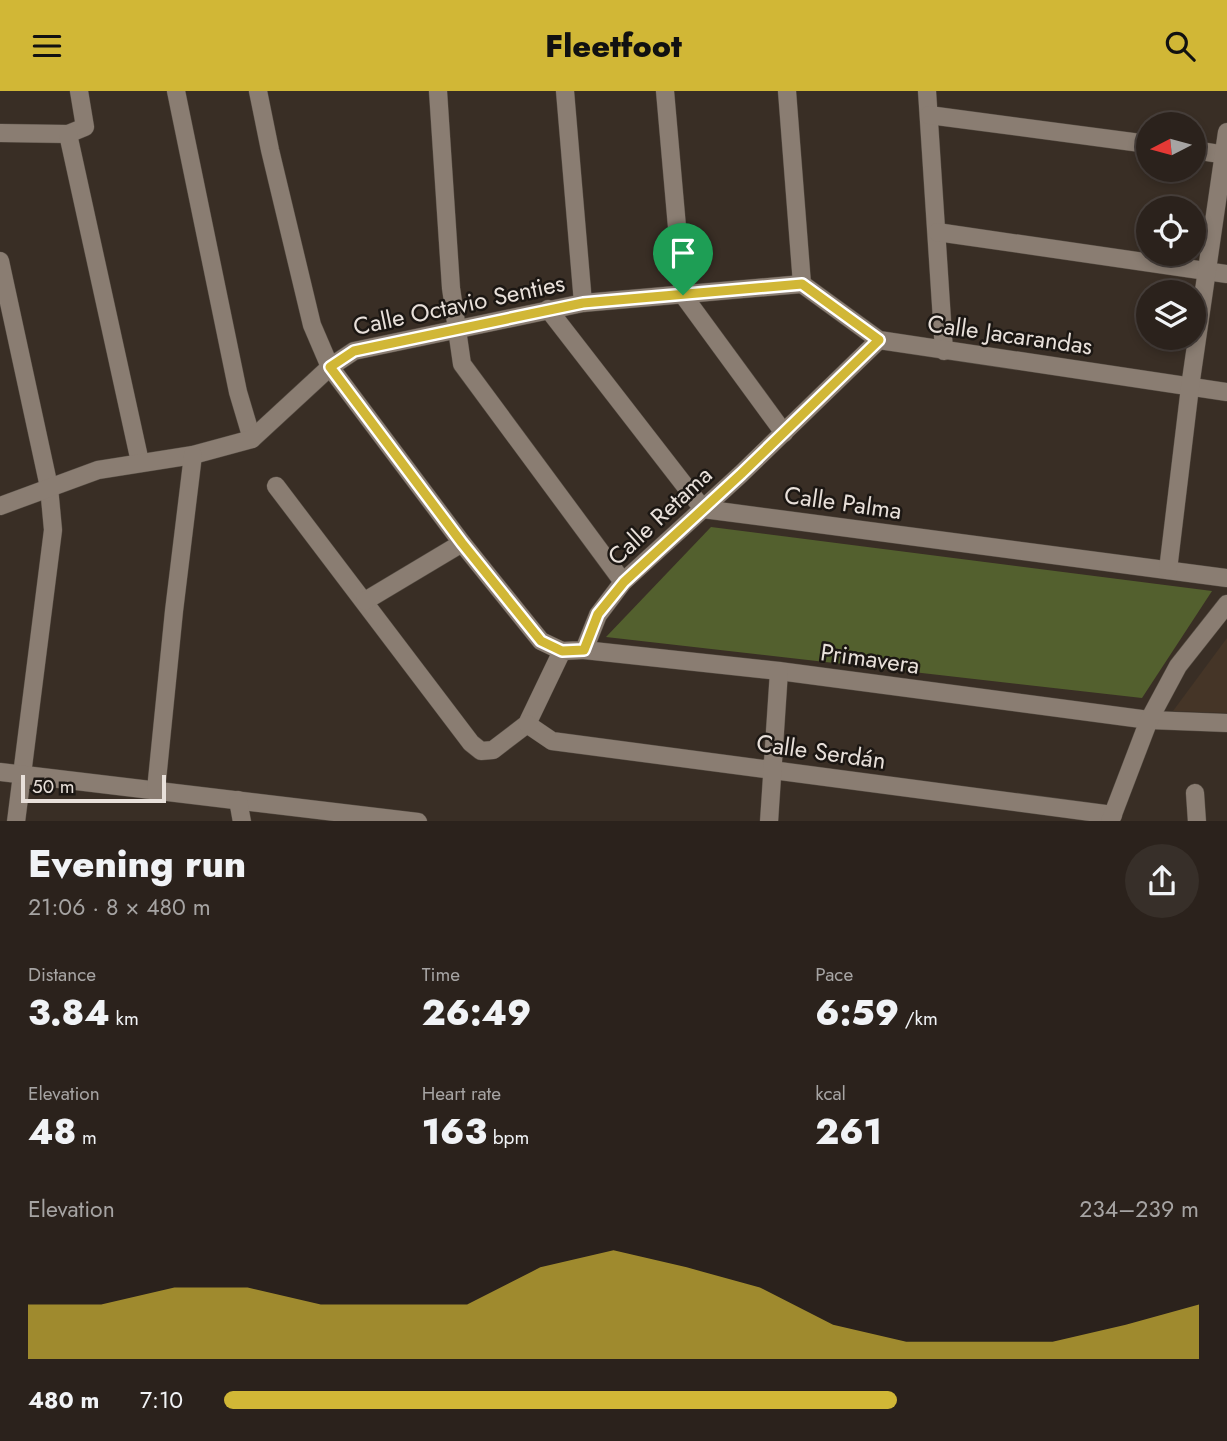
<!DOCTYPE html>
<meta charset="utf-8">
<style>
:root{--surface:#2b221c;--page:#372f29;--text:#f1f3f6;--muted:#a6a4a3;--line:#473f3b;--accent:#d1b736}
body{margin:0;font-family:Jost,sans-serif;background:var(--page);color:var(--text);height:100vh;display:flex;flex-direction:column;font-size:26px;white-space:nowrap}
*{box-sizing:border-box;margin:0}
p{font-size:23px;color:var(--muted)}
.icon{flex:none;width:38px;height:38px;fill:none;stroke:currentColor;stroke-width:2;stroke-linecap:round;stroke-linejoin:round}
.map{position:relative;height:730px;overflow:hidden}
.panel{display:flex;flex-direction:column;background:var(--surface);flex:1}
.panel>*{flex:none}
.needle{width:46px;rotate:264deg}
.fabs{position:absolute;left:1136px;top:21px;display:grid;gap:14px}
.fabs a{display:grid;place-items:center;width:70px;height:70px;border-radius:50%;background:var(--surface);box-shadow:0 4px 10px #0003,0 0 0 2px var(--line);font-size:35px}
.scale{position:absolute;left:21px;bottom:18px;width:145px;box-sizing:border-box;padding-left:7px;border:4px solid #e8e0da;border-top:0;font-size:19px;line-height:24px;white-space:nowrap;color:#e8e0da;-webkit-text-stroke:5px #1c1713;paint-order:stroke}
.pin{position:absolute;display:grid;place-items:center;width:60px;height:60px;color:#fff;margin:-72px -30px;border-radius:50% 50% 50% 0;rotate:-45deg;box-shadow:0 0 7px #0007}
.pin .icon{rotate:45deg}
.round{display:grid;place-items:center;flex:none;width:74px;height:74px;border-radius:37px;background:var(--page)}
.head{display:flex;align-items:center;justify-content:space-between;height:119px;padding:0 28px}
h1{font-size:38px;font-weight:800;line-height:52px}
.figures{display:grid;grid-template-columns:repeat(3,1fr);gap:10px;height:119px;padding:7px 28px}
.figures div{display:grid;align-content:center}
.figures b{font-size:35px;font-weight:800}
.figures small{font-size:19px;font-weight:400}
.figures p{font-size:19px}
.chart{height:196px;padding:14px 28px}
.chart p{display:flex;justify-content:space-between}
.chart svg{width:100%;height:126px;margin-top:7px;fill:var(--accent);opacity:.7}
ul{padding:0 28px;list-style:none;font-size:23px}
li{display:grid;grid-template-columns:112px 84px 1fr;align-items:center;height:52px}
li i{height:18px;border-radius:9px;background:var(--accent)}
header{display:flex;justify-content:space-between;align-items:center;height:91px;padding:0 28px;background:var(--accent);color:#111;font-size:32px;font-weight:800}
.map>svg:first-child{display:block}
.built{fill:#453527}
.green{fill:#53602e}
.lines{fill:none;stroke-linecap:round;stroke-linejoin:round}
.minor-casing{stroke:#544b42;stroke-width:19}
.minor{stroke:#8a7d72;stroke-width:18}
.route-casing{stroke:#fff;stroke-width:14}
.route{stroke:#d1b736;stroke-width:9}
.labels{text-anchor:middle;stroke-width:5;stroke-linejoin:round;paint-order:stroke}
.street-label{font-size:24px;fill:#e8e0da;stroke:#1c1713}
</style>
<header><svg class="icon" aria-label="menu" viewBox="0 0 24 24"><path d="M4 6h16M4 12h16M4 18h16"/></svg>Fleetfoot<svg class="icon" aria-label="search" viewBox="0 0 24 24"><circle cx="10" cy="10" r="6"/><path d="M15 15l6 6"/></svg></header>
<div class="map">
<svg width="1227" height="731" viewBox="0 0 1227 731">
<rect width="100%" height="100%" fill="#392e25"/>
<path class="built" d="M1227,547v75l-54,-2z"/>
<path class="green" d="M711,436l501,64 -70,107 -536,-61z"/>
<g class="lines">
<g class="minor-casing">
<g id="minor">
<path d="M176,0l62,301 14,47"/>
<path d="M258,0l12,59 42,175 18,42 132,176 79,98 21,10"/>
<path d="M438,0l13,197 11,76 161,218"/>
<path d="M565,0l18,212"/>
<path d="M665,0l18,204 101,138"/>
<path d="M787,0l15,193"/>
<path d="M927,0l17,260"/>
<path d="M929,24l219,29"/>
<path d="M0,42l68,1 17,-7 -6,-36"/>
<path d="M68,43l72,328"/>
<path d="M1194,59l33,5"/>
<path d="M937,141l290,42"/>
<path d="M0,170l49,226 4,43 -37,292"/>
<path d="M802,193l77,56 348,52"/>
<path d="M548,218l155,200 524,69"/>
<path d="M276,395l195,257 10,8 12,-1 34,-26 35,-73 22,-1 14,-35 25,-33 118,-108 138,-134"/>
<path d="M0,415l98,-36 95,-15 59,-16 78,-72 24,-16 229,-48 219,-19"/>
<path d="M1168,479l22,-183 37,-255"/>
<path d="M365,510l97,-58"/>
<path d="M584,559l195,21 370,49 78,3"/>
<path d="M527,633l25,17 561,74"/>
<path d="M0,681l418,50"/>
<path d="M156,699l18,-179 19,-156"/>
<path d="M1195,702l2,29"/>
<path d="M238,709l4,22"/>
<path d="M769,731l10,-151"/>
<path d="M1110,731l39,-102 29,-54 49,-62"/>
</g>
</g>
<use href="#minor" class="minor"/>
</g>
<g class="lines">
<g class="route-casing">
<path id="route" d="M802,193l77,56 -138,134 -117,108 -26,32 -14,36 -22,1 -21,-10 -79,-98 -132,-176 24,-16 229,-48z"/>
</g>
<use href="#route" class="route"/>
</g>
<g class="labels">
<g class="street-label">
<text transform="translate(459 214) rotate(-12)" y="8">Calle Octavio Senties</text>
<text transform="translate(1010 244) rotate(8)" y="8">Calle Jacarandas</text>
<text transform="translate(843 412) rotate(8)" y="8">Calle Palma</text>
<text transform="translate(660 425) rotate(-43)" y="8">Calle Retama</text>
<text transform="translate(870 568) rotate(8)" y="8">Primavera</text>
<text transform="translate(821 661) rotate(8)" y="8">Calle Serdán</text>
</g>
</g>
</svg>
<div class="fabs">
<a><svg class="needle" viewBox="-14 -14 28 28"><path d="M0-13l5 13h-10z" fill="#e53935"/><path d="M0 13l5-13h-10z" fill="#a6a4a3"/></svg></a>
<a><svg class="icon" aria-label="locate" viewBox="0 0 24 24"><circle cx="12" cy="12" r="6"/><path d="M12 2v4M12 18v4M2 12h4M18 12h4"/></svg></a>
<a><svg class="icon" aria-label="layers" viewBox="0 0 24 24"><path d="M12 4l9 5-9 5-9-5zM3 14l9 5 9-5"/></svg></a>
</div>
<div class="scale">50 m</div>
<div class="pin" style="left:683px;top:204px;background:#1e9e55"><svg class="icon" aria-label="arrive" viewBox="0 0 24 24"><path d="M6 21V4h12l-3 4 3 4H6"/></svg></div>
</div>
<section class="panel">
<div class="head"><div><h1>Evening run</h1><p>21:06 · 8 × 480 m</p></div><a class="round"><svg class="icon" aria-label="share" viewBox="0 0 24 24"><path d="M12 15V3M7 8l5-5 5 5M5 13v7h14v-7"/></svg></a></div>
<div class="figures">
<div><p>Distance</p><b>3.84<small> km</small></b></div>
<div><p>Time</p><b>26:49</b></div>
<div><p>Pace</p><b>6:59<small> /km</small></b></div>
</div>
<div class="figures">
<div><p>Elevation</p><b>48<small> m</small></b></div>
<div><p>Heart rate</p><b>163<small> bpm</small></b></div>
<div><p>kcal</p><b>261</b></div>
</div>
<div class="chart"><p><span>Elevation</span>234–239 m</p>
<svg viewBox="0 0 160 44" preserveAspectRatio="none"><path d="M0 44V25L10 25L20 19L30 19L40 25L50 25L60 25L70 12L80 6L90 12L100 19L110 32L120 38L130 38L140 38L150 32L160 25V44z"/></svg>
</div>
<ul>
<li><b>480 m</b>7:10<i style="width:69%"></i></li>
</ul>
</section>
